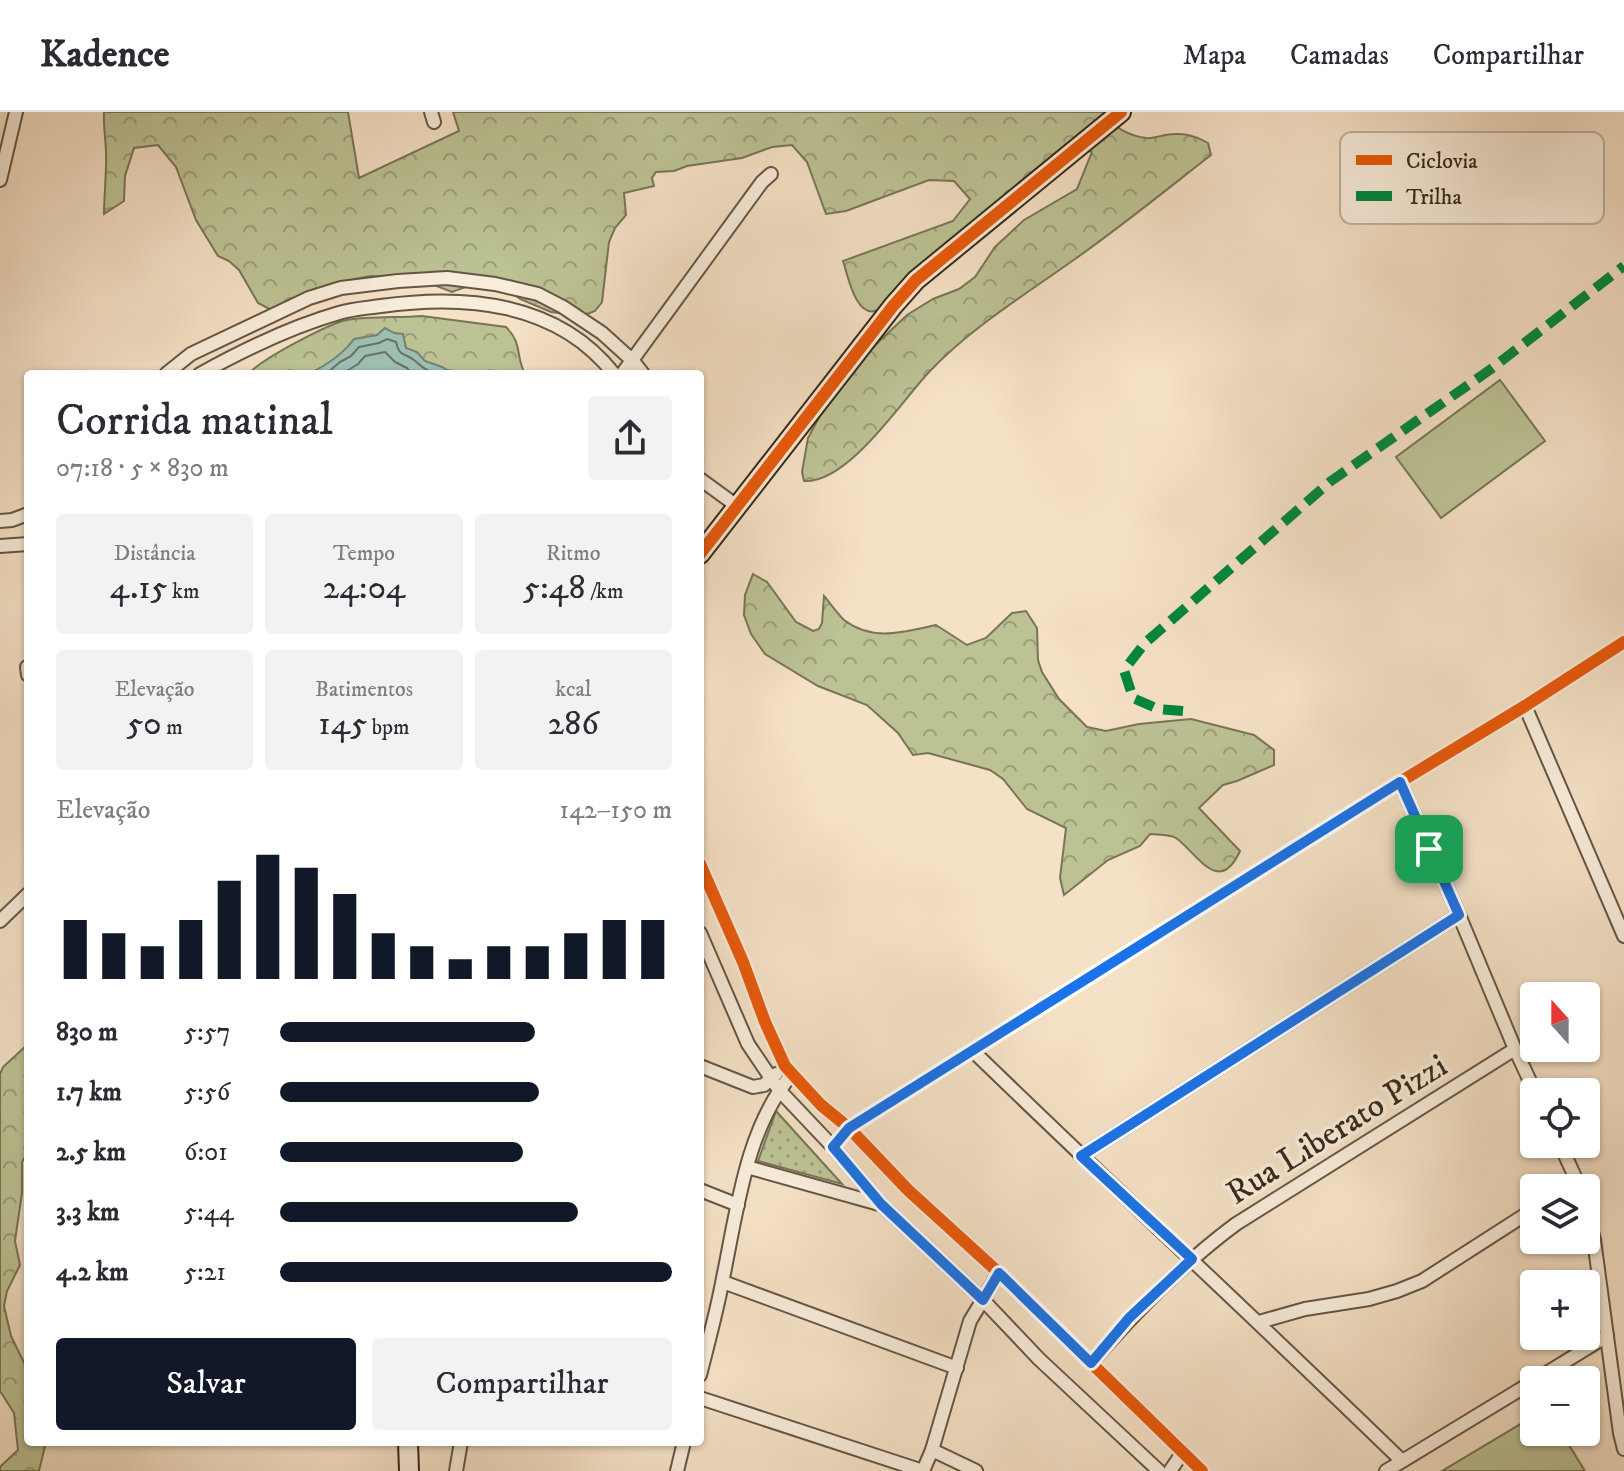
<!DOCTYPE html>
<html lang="pt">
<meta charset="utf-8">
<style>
:root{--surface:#fff;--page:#f2f2f3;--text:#2b2b33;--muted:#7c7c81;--line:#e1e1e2;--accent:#111827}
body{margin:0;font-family:"IM FELL DW Pica",serif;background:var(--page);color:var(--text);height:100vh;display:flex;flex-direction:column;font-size:30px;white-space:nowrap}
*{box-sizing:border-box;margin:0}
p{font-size:26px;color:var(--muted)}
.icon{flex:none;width:44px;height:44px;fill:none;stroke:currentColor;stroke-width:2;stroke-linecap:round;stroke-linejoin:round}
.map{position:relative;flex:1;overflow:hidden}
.drawer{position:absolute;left:24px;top:258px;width:680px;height:1076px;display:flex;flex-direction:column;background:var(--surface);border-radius:8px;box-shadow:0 2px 6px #0004}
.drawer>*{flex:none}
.needle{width:52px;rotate:339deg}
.controls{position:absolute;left:1520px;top:870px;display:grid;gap:16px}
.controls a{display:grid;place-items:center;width:80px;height:80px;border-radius:8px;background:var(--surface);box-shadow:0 2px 6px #0004;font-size:40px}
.pin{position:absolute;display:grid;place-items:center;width:68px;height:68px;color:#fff;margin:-34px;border-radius:16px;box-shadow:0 4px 12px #0006}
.round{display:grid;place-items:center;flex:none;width:84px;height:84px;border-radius:8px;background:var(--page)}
.headline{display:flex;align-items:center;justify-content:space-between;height:136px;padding:0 32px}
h1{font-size:44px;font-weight:600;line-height:60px}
.figures{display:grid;grid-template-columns:repeat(3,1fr);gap:12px;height:136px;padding:8px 32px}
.figures div{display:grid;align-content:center;border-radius:8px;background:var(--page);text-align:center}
.figures b{font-size:34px;font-weight:600}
.figures small{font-size:22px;font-weight:400}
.figures p{font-size:22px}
.chart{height:224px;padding:16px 32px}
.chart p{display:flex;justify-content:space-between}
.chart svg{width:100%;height:144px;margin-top:8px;stroke:var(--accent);stroke-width:6}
.cta{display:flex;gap:16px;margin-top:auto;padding:16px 32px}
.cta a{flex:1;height:92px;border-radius:8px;background:var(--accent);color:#fff;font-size:32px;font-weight:600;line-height:92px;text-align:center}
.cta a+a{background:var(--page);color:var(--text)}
ul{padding:0 32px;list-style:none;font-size:26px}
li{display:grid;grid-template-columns:128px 96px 1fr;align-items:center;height:60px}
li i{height:20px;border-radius:10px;background:var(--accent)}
header{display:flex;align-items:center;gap:48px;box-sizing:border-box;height:112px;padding:0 40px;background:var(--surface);border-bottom:2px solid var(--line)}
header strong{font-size:38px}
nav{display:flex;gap:44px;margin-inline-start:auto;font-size:28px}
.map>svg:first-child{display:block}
.green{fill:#bcc294;stroke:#787557;stroke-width:2}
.forest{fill:url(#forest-crowns);stroke:#787557;stroke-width:2}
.park{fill:url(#park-dots);stroke:#787557;stroke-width:2}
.water{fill:#9dbeb0;stroke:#738274;stroke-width:2}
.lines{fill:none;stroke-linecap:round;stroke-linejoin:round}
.shore{stroke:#697365;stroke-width:2}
.street-casing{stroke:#655645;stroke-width:16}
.secondary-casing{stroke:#35281a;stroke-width:22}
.street{stroke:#f8ecda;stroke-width:12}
.secondary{stroke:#f8ecda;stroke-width:18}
.quiet{stroke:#00873e;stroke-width:10;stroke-dasharray:20 10;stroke-linecap:butt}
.cycleway-casing{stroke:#f8ecda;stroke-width:17}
.cycleway{stroke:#e8590c;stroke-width:12}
.route-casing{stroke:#fff;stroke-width:16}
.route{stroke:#1a73e8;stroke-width:10}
.labels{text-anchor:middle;stroke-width:7;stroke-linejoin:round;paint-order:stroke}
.street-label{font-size:34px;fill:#35281a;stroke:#f8ecda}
.key{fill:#f8ecda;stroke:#beb1a0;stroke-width:2}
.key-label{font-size:22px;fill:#35281a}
</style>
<header>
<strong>Kadence</strong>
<nav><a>Mapa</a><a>Camadas</a><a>Compartilhar</a></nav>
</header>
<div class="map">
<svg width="1624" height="1359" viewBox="0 0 1624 1359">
<defs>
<pattern id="forest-crowns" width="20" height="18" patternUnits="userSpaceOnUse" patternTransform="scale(2)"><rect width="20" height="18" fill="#bcc294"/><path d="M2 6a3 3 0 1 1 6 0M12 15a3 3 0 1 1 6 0" fill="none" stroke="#9a9e78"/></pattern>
<pattern id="park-dots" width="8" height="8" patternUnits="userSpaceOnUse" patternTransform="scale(2)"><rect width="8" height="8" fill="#bcc294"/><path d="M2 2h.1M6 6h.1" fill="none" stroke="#9a9e78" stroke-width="1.8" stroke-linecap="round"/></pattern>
</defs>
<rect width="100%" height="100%" fill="#f5e1c6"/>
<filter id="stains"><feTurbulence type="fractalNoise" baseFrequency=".0025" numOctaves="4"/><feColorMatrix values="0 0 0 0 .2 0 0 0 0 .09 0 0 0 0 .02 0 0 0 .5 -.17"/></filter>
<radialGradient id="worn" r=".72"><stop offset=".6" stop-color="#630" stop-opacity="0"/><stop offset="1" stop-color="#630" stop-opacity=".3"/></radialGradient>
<g class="green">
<path d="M1500,268l45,61 -104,77 -45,-61z"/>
<path d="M1534,1304v16h27l24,39h-143z"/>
</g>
<g class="forest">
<path d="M104,0h244l11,66 100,-47 -6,-19h651c7,15 26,24 42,26 6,1 14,-2 19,-3 17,-3 29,0 43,8l3,12c-45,35 -89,71 -136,104 -49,35 -103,68 -145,112 -28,29 -82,113 -126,110l-2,-9 6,-34 21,-39 24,-33 54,-51 26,-16 26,-10 16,-12 20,-30 29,-27 53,-31 15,-37 -6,-2 -185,145c-8,5 -15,12 -23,15 -22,10 -30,-34 -35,-49l110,-40 17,-22 -16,-18 -25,-1 -83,31 -20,3 -19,-52 -15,-17 -20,2 -30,11 -55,8 -13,5 -18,1 -4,6 2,8 -30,7 2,22 -11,13 -6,14 -7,60 -7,9 -13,5 -31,-4 -31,-13 -24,-18h-14l-30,11 -36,-14 -45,-2 -32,6 -45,29 -19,1 -17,-9 -19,-33 -10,-9 -11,-5 -22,-36 -20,-53 -18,-22 -24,3 -9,28 -1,25 -20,13c0,-17 2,-34 2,-51 1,-17 -3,-34 -2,-51z"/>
<path d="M422,204l84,11c17,17 9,28 19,47h-276c10,-14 81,-51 98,-54 24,-4 51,-2 75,-4z"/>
<path d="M753,462l14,8 29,40 17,9 6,-2 3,-6 2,-27c6,7 13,17 20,24 29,22 60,12 92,5l31,20 19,-7 26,-25 14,-2 11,17 1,32 4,12 17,27 28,28 19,4 33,-7 52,-5 63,16 20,15v15l-37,16 -14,4 -24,23 41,43c-21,46 -43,2 -64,-13 -7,-4 -17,-3 -26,-4l-10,12 -32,14 -44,35 -4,-17 6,-50 -39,-19 -24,-30 -13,-9 -62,-17 -15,2 -15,-22 -31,-28 -49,-19 -53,-32 -14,-20 -7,-19 1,-20z"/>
<path d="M28,932v108l-6,10v31l-7,48 5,24 -13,26 -3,15 7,30 17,35v71h18l-7,29h-39v-4l18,-17 -4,-37 -14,-22v-317l3,-7z"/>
</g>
<path class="park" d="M776,999l66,73 -84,-23z"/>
<path class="water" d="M385,216l9,5 9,1 3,14 11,4 8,9 17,6 12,7h-146c17,-8 35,-20 46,-35l23,-4z"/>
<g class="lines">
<g class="shore">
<path d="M326,262l14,-12 11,-6 8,-9 20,-4 8,-4 9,3c4,16 8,10 18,18 11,9 9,9 23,14"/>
<path d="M342,262l16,-10 7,-8 20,-4 10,10 12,6 5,6"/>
</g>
<g class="street-casing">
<g id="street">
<path d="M431,0l3,10"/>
<path d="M0,68l16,-68"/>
<path d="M166,262l25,-20 118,-56 32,-10 57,-7 49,-3 48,6 43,10 25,13 39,26 31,28 10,13"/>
<path d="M200,262c45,-25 90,-47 139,-61 13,-4 28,-5 42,-7 84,-12 177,-4 233,68"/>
<path d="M622,262l140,-192 9,-8"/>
<path d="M700,367l37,27"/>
<path d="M0,409l12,-1 16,-6"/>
<path d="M0,434l28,-2"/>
<path d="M27,555l1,8"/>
<path d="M1525,594l99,230"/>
<path d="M1400,670l59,133 56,134 20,43"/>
<path d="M700,752l43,98 22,60 20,44 36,39 28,23 59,62 91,83 203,198"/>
<path d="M0,809l28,-27"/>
<path d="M700,821l48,111 31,46 54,57 48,57 102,96 56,59 120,112"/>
<path d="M973,939c142,138 287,272 429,410"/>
<path d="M700,954l53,21 11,-2 12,-11"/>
<path d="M1560,1032l20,44"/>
<path d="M833,1035l16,-19 551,-346 125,-76 99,-64"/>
<path d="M1081,1044l378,-241"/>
<path d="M747,1055l132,37"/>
<path d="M700,1078l38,15"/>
<path d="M1586,1094l8,34 26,193 4,16"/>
<path d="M723,1170l234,86"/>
<path d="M1259,1210l46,-13 64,-10 28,-8 25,-10 112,-72"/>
<path d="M1091,1251c44,-51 91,-99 145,-139l279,-175"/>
<path d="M700,1263c8,-32 17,-64 23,-97 14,-67 23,-150 69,-204"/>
<path d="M1535,1268l72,-44"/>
<path d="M700,1286l223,73"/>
<path d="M932,1338l44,21"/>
<path d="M456,1359l5,-29"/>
<path d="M677,1359l7,-29"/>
<path d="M923,1359l9,-21 38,-129 29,-48"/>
<path d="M1170,1359l13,-19"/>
<path d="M1386,1359l148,-90"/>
</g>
</g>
<g class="secondary-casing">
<g id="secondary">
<path d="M700,442l193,-248 23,-26 205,-168"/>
<path d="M408,1330l1,29"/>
</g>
</g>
<use href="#street" class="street"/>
<use href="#secondary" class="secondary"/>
<path class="quiet" d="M1183,599l-25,-2 -25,-11 -9,-28 21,-27 186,-162 160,-112 133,-103"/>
<g class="cycleway-casing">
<g id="cycleway">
<path d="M700,442l193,-248 23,-26 205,-168"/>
<path d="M700,752l43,98 22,60 20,44 36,39 28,23 59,62 91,83 203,198"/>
<path d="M833,1035l16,-19 551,-346 125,-76 99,-64"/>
</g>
</g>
<use href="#cycleway" class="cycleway"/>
</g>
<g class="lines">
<g class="route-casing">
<path id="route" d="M1400,670l59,133 -378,241 111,103 -63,59 -38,45 -92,-90 -16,27 -102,-96 -48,-57 16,-19z"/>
</g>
<use href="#route" class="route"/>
</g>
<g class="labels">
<g class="street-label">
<text transform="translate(1336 1016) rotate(-32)" y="12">Rua Liberato Pizzi</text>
</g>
</g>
<rect x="1340" y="20" width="264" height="92" rx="12" class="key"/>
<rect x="1356" y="43" width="36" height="10" fill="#e8590c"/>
<rect x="1356" y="79" width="36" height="10" fill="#00873e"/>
<g class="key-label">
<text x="1406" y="56">Ciclovia</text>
<text x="1406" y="92">Trilha</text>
</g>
<rect width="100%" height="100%" filter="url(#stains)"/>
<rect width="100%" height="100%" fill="url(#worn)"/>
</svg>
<div class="controls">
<a><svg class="needle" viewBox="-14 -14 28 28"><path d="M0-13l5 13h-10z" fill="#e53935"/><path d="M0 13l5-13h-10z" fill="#7c7c81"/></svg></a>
<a><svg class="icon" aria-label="locate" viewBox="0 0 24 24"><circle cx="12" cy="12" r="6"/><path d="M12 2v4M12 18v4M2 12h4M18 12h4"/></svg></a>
<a><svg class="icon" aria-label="layers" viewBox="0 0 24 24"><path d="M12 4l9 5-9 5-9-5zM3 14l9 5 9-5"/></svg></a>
<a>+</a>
<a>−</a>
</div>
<div class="pin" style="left:1429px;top:737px;background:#1e9e55"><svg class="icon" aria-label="arrive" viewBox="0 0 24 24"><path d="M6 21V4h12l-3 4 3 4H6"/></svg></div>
<section class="drawer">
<div class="headline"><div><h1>Corrida matinal</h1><p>07:18 · 5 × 830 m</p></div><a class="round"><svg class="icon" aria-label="share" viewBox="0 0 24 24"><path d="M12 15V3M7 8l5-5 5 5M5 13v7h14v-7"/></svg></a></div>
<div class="figures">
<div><p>Distância</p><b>4.15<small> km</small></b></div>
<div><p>Tempo</p><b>24:04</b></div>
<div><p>Ritmo</p><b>5:48<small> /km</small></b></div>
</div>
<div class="figures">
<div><p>Elevação</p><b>50<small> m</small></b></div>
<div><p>Batimentos</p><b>145<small> bpm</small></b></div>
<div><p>kcal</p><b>286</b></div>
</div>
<div class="chart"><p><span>Elevação</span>142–150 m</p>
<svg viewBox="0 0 160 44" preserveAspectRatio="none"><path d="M5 44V26M15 44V30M25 44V34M35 44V26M45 44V14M55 44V6M65 44V10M75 44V18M85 44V30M95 44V34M105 44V38M115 44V34M125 44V34M135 44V30M145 44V26M155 44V26"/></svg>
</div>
<ul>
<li><b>830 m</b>5:57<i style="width:65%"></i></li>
<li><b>1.7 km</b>5:56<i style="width:66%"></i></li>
<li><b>2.5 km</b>6:01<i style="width:62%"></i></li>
<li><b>3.3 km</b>5:44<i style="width:76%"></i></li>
<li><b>4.2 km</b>5:21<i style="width:100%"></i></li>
</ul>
<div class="cta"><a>Salvar</a><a>Compartilhar</a></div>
</section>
</div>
